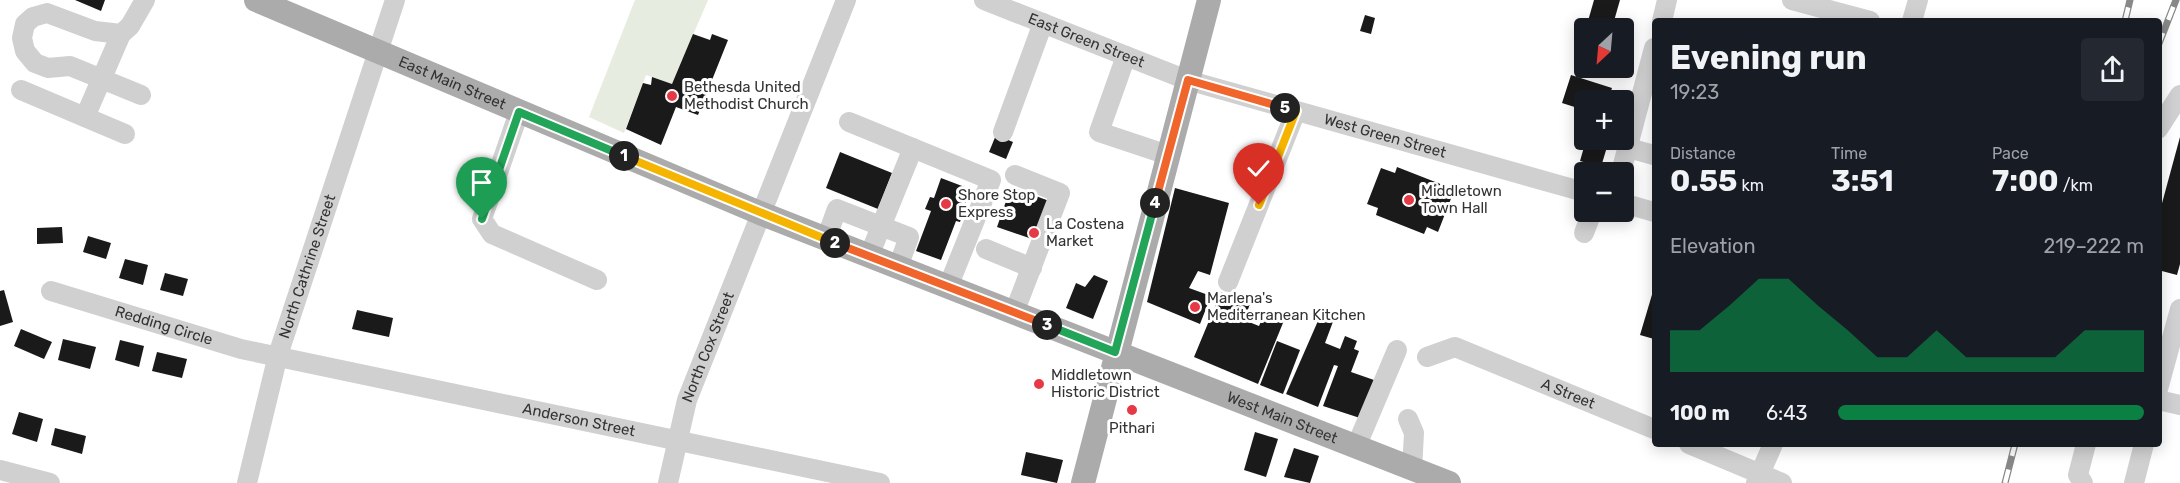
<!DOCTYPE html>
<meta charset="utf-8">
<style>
:root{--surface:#171b24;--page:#242831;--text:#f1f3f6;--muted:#9ea1a6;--accent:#0b8043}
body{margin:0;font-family:Rubik,sans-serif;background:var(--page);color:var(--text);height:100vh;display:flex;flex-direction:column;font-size:22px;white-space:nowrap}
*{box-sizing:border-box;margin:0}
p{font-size:20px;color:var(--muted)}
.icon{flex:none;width:33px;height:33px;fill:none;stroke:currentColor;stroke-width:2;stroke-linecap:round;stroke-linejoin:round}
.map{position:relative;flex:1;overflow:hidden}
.details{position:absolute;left:1652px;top:18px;width:510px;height:429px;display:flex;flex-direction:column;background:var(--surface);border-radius:6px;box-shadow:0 3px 15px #0003}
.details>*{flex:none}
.needle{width:39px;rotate:206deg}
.tools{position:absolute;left:1574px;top:18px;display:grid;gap:12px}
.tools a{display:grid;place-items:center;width:60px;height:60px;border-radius:6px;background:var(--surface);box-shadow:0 3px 15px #0003;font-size:30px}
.pin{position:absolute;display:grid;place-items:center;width:51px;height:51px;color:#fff;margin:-62px -26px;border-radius:50% 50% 50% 0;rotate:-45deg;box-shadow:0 0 6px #0007}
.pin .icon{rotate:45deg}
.km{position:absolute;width:30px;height:30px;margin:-15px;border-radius:50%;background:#222;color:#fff;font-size:16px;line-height:30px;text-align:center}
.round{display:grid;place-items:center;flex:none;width:63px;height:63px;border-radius:6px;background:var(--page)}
.summary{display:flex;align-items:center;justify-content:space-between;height:102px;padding:0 18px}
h1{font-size:33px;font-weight:700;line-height:45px}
.metrics{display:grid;grid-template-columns:repeat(3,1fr);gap:9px;height:102px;padding:6px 18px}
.metrics div{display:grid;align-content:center}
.metrics b{font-size:30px;font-weight:700}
.metrics small{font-size:16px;font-weight:400}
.metrics p{font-size:16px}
.chart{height:168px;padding:12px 18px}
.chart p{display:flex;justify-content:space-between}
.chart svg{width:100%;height:108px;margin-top:6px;fill:var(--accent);opacity:.7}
ul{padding:0 18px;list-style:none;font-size:20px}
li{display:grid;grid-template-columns:96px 72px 1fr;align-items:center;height:45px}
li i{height:15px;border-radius:8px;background:var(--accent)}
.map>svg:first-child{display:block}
.green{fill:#e6ecdf}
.building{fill:#1a1a1a}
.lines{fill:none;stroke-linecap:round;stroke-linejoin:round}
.minor{stroke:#d0d0d0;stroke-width:20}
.major{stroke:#ababab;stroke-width:24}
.rail-casing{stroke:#888;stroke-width:7}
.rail{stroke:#fff;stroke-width:4.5;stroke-dasharray:14;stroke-linecap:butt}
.split-1-casing{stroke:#fff;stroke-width:12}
.split-2-casing{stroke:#fff;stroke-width:12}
.split-3-casing{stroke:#fff;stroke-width:12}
.split-4-casing{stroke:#fff;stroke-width:12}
.split-5-casing{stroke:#fff;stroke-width:12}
.split-6-casing{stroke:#fff;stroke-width:12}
.split-1{stroke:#22a559;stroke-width:8}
.split-2{stroke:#f5b400;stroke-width:8}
.split-3{stroke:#f0652b;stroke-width:8}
.split-4{stroke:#22a559;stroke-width:8}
.split-5{stroke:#f0652b;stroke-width:8}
.split-6{stroke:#f5b400;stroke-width:8}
.poi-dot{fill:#e63946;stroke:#fff;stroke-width:2}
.labels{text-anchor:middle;stroke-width:6;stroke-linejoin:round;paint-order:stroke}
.street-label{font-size:15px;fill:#333;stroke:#fff}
.poi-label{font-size:15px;fill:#333;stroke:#fff;text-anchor:start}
</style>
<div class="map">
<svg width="2180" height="483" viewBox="0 0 2180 483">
<rect width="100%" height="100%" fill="#fff"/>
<path class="green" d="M635,0h73l-36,84 -26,-9 -22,58 -35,-16z"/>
<g class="building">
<path d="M75,0h30l-4,11z"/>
<path d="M1594,0h26l-8,28h-26z"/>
<path d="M1365,15l10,3 -4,16 -11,-3z"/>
<path d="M693,34l17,6 2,-6 16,6 -30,75 -22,-8 -15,38 -35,-16 17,-46 8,2 1,-8 20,7z"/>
<path d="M1571,75l41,13 -4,12h-24v10l-22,-7z"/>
<path d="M996,135l17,7 -7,17 -17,-7z"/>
<path d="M2180,137v127l-3,11 -19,-5v-52z"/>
<path d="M1586,140h23l-8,27 -21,-6z"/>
<path d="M840,152l52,21 -14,36 -52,-21z"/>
<path d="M1397,167l46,18 -3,6 12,5 -14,36 -11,-5 -3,7 -48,-19 2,-7 -11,-4 14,-36 14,5z"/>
<path d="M941,178l29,11 -10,33 -4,-1 -15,39 -25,-9 15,-40 -6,-2 5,-12 4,1z"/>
<path d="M1011,187l41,15 -14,39 -41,-14z"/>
<path d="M1175,188l54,15 -19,72 -12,-4 -9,17 22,8 -11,28 -53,-22z"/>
<path d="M62,227l1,16 -26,1v-16z"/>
<path d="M88,236l23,7 -5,16 -23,-7z"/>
<path d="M125,259l23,6 -5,20 -24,-7z"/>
<path d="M165,273l23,6 -5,17 -23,-6z"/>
<path d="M1094,275l14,6 -15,38 -27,-11 10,-25 9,4z"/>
<path d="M1654,288v51l-14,-4z"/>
<path d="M4,290l9,32 -13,4v-35z"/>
<path d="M1221,292l29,12 -6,16 15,6 7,-16 19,8 -27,66 -64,-27z"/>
<path d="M357,310l36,8 -4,19 -37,-8z"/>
<path d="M1321,314l13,5 -9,24 15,6 5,-13 12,5 -3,8 5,2 -8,21 23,8 -14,38 -37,-12 15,-40 -4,-1 -16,42 -32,-13z"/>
<path d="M21,329l31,13 -8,17 -30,-13z"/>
<path d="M63,339l33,8 -6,22 -32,-9z"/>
<path d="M120,340l24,6 -5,21 -24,-7z"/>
<path d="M1277,341l23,9 -17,44 -23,-9z"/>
<path d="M157,352l30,7 -5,19 -30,-7z"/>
<path d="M19,412l24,7 -6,23 -25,-8z"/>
<path d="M55,428l31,8 -4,18 -31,-9z"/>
<path d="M1255,432l23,7 -12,38 -22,-7z"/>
<path d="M1294,448l25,8 -9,27 -26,-6z"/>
<path d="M1026,452l37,8 -6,23 -36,-8z"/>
</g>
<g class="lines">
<g class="minor">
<path id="s1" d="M984,0l203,80 397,112"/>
<path d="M1792,0l78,21"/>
<path d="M1662,21l5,-21"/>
<path d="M1912,21l6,-21"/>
<path d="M1126,56l-27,76 69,23"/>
<path d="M21,90l104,44"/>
<path d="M141,95l-71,-29 -22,2 -13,-5 -10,-12 -3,-13 3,-14 8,-7 14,-4 48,18 26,3 9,-8 15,-26"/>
<path d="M519,112l-37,107 10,15 105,46"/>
<path d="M85,117l36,-83"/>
<path d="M849,122l142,58 -43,107"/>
<path d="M2158,129l22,-34"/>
<path d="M1003,132l40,-109"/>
<path d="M1628,148l26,7"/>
<path d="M1621,172l33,-124"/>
<path d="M1623,203l31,9"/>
<path d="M1584,233l8,-21"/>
<path d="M826,239l11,-30 72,28 -11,30"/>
<path d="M986,249l46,19"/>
<path d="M869,256l44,-108"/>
<path d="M1228,282l68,-171"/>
<path id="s2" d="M51,291l190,58 639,134"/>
<path d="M1014,313l46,-120 -45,-18"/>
<path id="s3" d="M1427,357l28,-10 199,82"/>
<path d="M2158,389l22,-80"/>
<path d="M2158,400l22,5"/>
<path d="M1408,419l6,14 -2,36"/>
<path d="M1689,444l93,39"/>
<path d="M1356,447l41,-97"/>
<path d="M0,470l50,13"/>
<path id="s4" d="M247,483l31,-128 117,-355"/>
<path id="s5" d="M668,483l19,-83 159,-400"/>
<path d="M1756,483l17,-39"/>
<path d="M2083,483l-5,-8 8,-31"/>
<path d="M2134,483l10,-39"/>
</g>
<g class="major">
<path id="s6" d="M256,0l504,213 689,270"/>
<path d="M1083,483l126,-483"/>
</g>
<g class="rail-casing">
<g id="rail">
<path d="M2125,21l5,-21"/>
<path d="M2158,46l18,-46"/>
<path d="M2005,483l10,-39"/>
</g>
</g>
<use href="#rail" class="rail"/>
</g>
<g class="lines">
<g class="split-1-casing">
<path id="split-1" d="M482,219l37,-107 105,44"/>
</g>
<g class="split-2-casing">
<path id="split-2" d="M624,156l211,87"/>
</g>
<g class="split-3-casing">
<path id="split-3" d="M835,243l212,82"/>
</g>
<g class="split-4-casing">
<path id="split-4" d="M1047,325l68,27 40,-149"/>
</g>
<g class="split-5-casing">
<path id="split-5" d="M1155,203l33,-123 97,28"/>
</g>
<g class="split-6-casing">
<path id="split-6" d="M1259,205l37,-94 -11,-3"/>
</g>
<use href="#split-1" class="split-1"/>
<use href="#split-2" class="split-2"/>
<use href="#split-3" class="split-3"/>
<use href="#split-4" class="split-4"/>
<use href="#split-5" class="split-5"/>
<use href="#split-6" class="split-6"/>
</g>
<g class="poi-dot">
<circle cx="672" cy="96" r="6"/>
<circle cx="1409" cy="200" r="6"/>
<circle cx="946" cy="204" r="6"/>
<circle cx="1034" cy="233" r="6"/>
<circle cx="1195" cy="307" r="6"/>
<circle cx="1039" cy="384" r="6"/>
<circle cx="1132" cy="410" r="6"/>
</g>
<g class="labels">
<g class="street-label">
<text dy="5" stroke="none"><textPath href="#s1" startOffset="110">East Green Street</textPath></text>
<text dy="5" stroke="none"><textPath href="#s6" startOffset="213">East Main Street</textPath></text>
<text dy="5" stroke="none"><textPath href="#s1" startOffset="424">West Green Street</textPath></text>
<text dy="5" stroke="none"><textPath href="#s4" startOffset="225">North Cathrine Street</textPath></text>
<text dy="5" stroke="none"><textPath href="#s2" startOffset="118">Redding Circle</textPath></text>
<text dy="5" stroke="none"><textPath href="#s5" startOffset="142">North Cox Street</textPath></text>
<text dy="5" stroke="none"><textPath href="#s3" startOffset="152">A Street</textPath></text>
<text dy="5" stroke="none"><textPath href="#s6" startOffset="1108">West Main Street</textPath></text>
<text dy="5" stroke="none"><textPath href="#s2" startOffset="544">Anderson Street</textPath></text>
</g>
<g class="poi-label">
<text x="684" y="92">Bethesda United<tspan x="684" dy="17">Methodist Church</tspan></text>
<text x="1421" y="196">Middletown<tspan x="1421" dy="17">Town Hall</tspan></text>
<text x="958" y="200">Shore Stop<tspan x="958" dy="17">Express</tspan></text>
<text x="1046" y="229">La Costena<tspan x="1046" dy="17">Market</tspan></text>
<text x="1207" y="303">Marlena's<tspan x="1207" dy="17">Mediterranean Kitchen</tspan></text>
<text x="1051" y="380">Middletown<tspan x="1051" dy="17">Historic District</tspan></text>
<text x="1132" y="433" text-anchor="middle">Pithari</text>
</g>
</g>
</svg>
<div class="tools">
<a><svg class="needle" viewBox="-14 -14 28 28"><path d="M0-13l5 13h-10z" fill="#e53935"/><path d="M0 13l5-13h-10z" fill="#9ea1a6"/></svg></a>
<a>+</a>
<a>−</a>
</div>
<div class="pin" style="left:482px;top:219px;background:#1e9e55"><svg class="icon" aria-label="arrive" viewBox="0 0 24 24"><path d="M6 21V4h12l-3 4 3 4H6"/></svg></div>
<div class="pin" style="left:1259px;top:205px;background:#d93025"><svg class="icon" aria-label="check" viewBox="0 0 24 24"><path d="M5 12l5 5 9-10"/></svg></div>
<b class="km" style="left:624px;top:156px">1</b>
<b class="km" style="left:835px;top:243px">2</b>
<b class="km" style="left:1047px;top:325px">3</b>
<b class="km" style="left:1155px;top:203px">4</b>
<b class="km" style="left:1285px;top:108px">5</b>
<section class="details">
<div class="summary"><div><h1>Evening run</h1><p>19:23</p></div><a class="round"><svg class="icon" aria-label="share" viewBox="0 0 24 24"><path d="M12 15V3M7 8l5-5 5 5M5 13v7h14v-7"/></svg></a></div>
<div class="metrics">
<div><p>Distance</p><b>0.55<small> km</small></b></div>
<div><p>Time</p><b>3:51</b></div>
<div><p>Pace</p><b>7:00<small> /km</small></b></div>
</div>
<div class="chart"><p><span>Elevation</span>219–222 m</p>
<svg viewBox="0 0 160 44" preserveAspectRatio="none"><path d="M0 44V27L10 27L20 17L30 6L40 6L50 17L60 27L70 38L80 38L90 27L100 38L110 38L120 38L130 38L140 27L150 27L160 27V44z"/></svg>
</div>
<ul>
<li><b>100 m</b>6:43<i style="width:100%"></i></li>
</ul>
</section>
</div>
